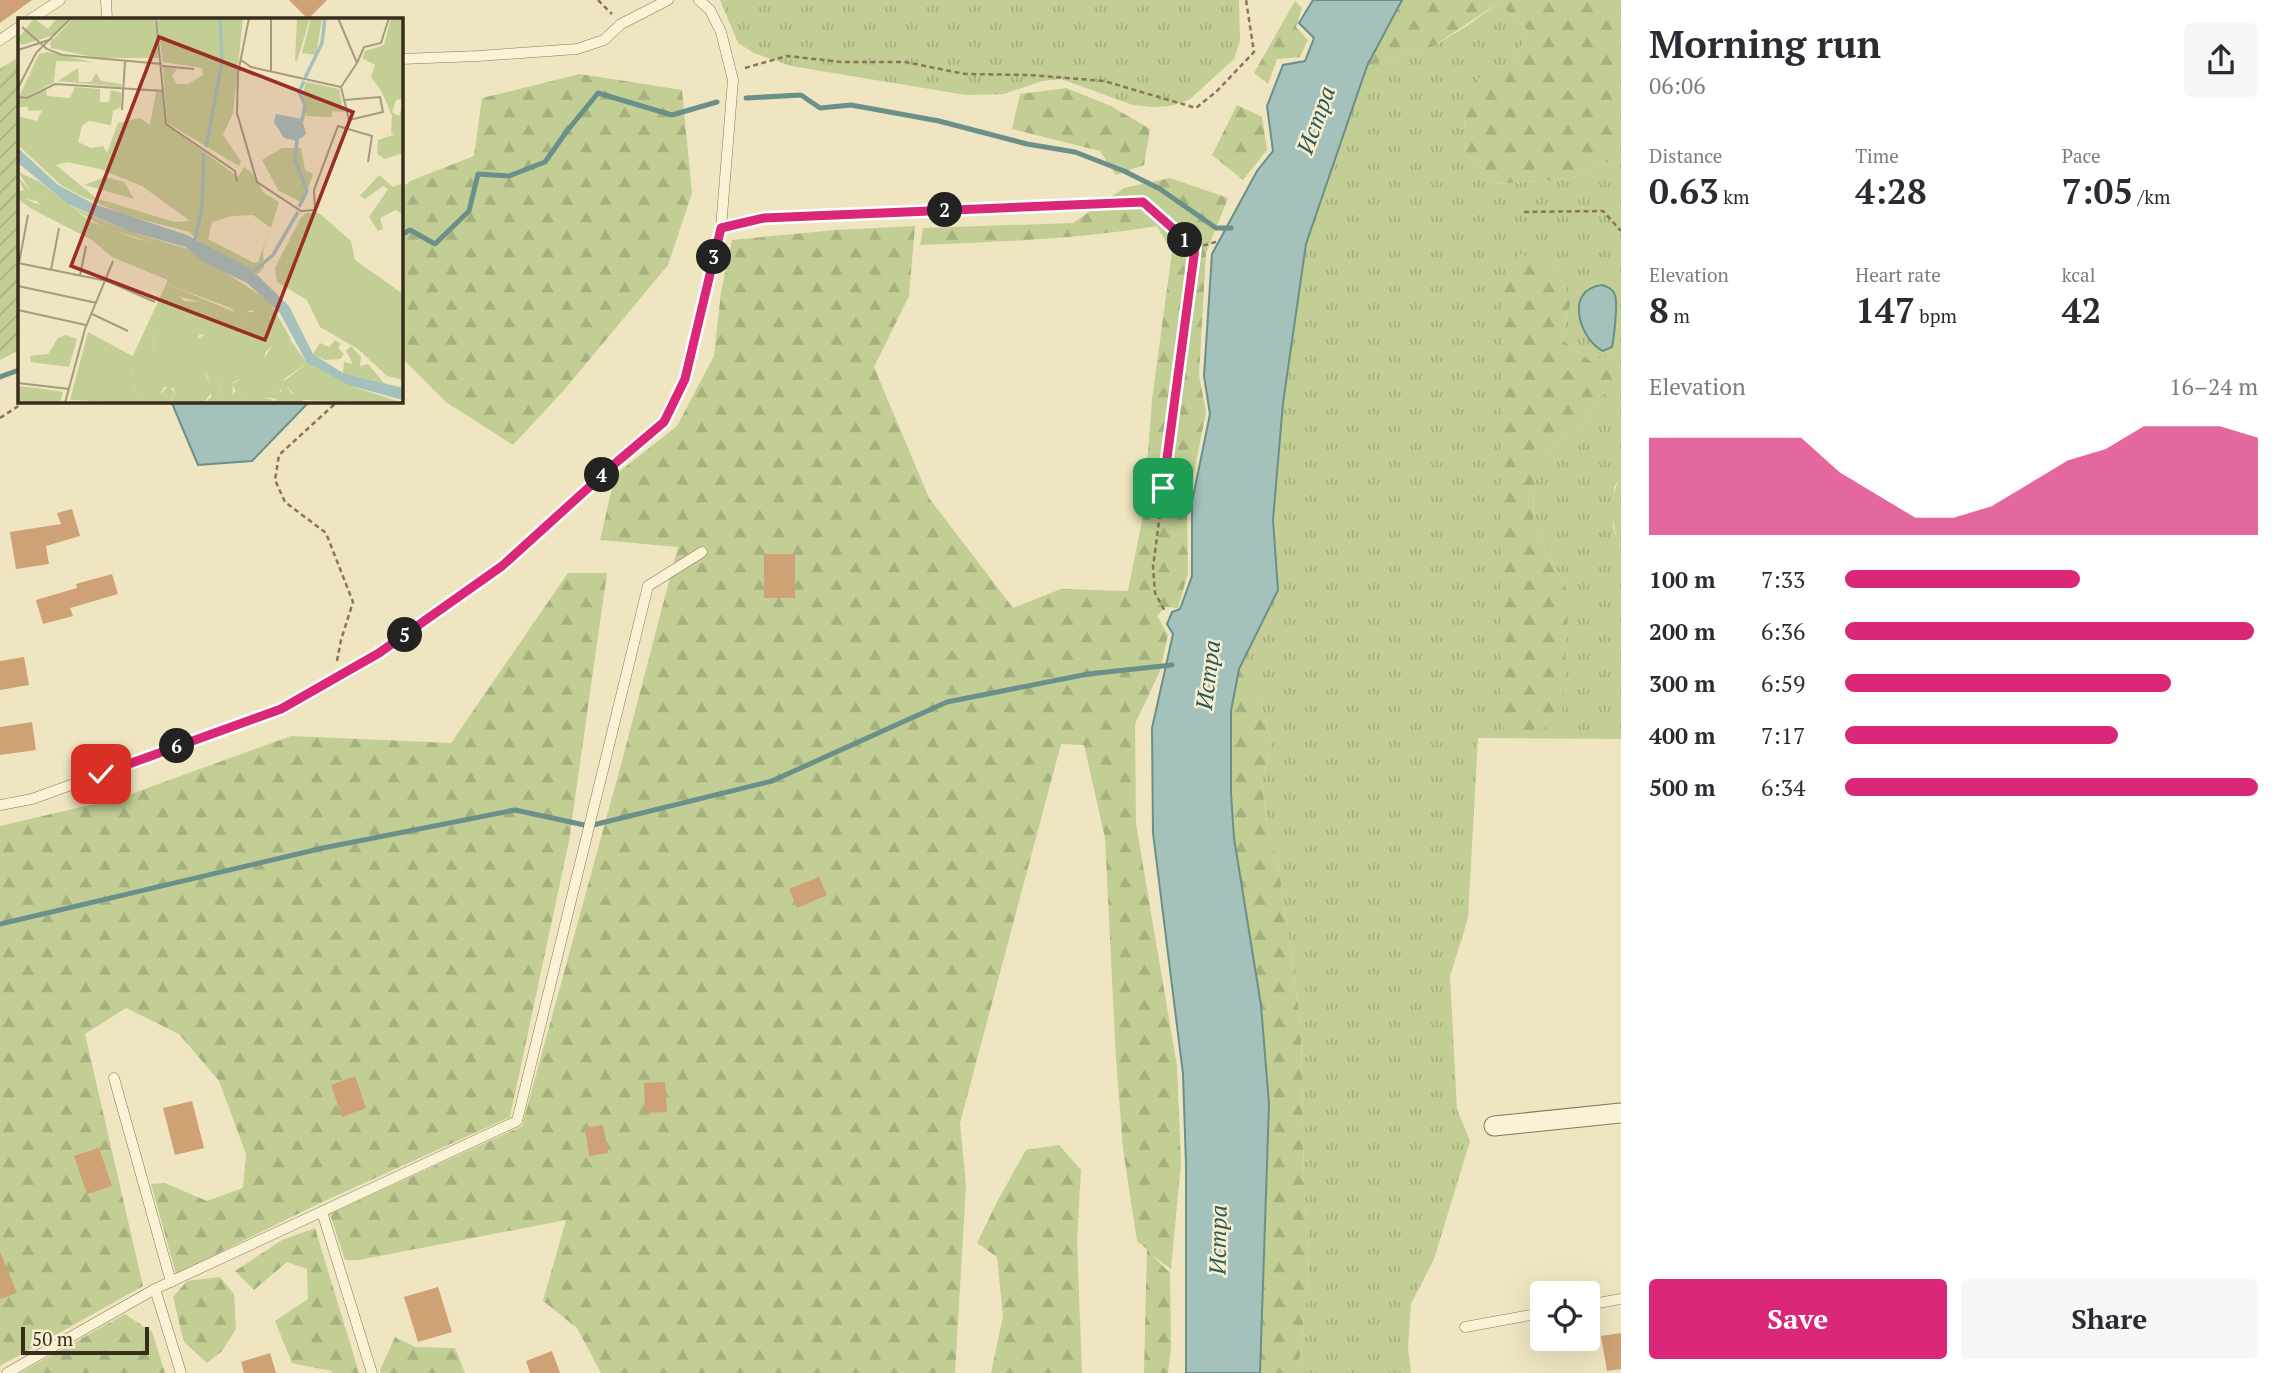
<!DOCTYPE html>
<meta charset="utf-8">
<style>
:root{--surface:#fff;--page:#f7f7f7;--text:#2b2b33;--muted:#7c7c81;--accent:#db2777}
body{margin:0;font-family:"PT Serif",serif;background:var(--page);color:var(--text);height:100vh;display:flex;flex-direction:column;font-size:26px;white-space:nowrap}
*{box-sizing:border-box;margin:0}
p{font-size:23px;color:var(--muted)}
.icon{flex:none;width:38px;height:38px;fill:none;stroke:currentColor;stroke-width:2;stroke-linecap:round;stroke-linejoin:round}
.map{position:relative;flex:1;overflow:hidden}
.drawer{display:flex;flex-direction:column;background:var(--surface);width:665px}
.drawer>*{flex:none}
.buttons{position:absolute;left:1530px;top:1281px;display:grid;gap:14px}
.buttons a{display:grid;place-items:center;width:70px;height:70px;border-radius:7px;background:var(--surface);box-shadow:0 7px 28px #0002;font-size:35px}
.scale{position:absolute;left:21px;bottom:18px;width:128px;box-sizing:border-box;padding-left:7px;border:4px solid #382c1d;border-top:0;font-size:19px;line-height:24px;white-space:nowrap;color:#382c1d;-webkit-text-stroke:5px #f6efd0;paint-order:stroke}
.pin{position:absolute;display:grid;place-items:center;width:60px;height:60px;color:#fff;margin:-30px;border-radius:14px;box-shadow:0 4px 10px #0006}
.km{position:absolute;width:35px;height:35px;margin:-18px;border-radius:50%;background:#222;color:#fff;font-size:19px;line-height:35px;text-align:center}
.round{display:grid;place-items:center;flex:none;width:74px;height:74px;border-radius:7px;background:var(--page)}
.summary{display:flex;align-items:center;justify-content:space-between;height:119px;padding:0 28px}
h1{font-size:38px;font-weight:800;line-height:52px}
.stats{display:grid;grid-template-columns:repeat(3,1fr);gap:10px;height:119px;padding:7px 28px}
.stats div{display:grid;align-content:center}
.stats b{font-size:35px;font-weight:800}
.stats small{font-size:19px;font-weight:400}
.stats p{font-size:19px}
.chart{height:196px;padding:14px 28px}
.chart p{display:flex;justify-content:space-between}
.chart svg{width:100%;height:126px;margin-top:7px;fill:var(--accent);opacity:.7}
.cta{display:flex;gap:14px;margin-top:auto;padding:14px 28px}
.cta a{flex:1;height:80px;border-radius:7px;background:var(--accent);color:#fff;font-size:28px;font-weight:800;line-height:80px;text-align:center}
.cta a+a{background:var(--page);color:var(--text)}
ul{padding:0 28px;list-style:none;font-size:23px}
li{display:grid;grid-template-columns:112px 84px 1fr;align-items:center;height:52px}
li i{height:18px;border-radius:9px;background:var(--accent)}
main{display:flex;flex:1;min-height:0}
.map>svg:first-child{display:block}
.grass{fill:url(#grass-tufts);fill-rule:evenodd}
.forest{fill:url(#forest-firs)}
.garden{fill:url(#garden-furrows)}
.water{fill:#a4c1bb;stroke:#6a9089;stroke-width:2}
.lines{fill:none;stroke-linecap:round;stroke-linejoin:round}
.stream{stroke:#6a9089;stroke-width:5}
.building{fill:#cfa275}
.lane-casing{stroke:#897658;stroke-width:11}
.street-casing{stroke:#897658;stroke-width:21}
.path{stroke:#897658;stroke-width:2.5;stroke-dasharray:5 3.5;stroke-linecap:butt}
.lane{stroke:#faf2d4;stroke-width:10}
.street{stroke:#faf2d4;stroke-width:19}
.route-casing{stroke:#fff;stroke-width:14}
.route{stroke:#db2777;stroke-width:9}
.labels{text-anchor:middle;stroke-width:5;stroke-linejoin:round;paint-order:stroke}
.water-label{font-size:23px;font-style:italic;fill:#2b5859;stroke:#f6efd0}
.inset-river{fill:none;stroke:#a4c1bb;stroke-width:3.5}
.inset-road{fill:none;stroke:#a69b7f;stroke-width:2}
.view{fill:#9a2e26;fill-opacity:0.15;stroke:#9a2e26;stroke-width:3.5}
.inset-edge{fill:none;stroke:#382c1d;stroke-width:3.5}
</style>
<main>
<div class="map">
<svg width="1621" height="1373" viewBox="0 0 1621 1373">
<defs>
<pattern id="grass-tufts" width="24" height="20" patternUnits="userSpaceOnUse" patternTransform="scale(1.75)"><rect width="24" height="20" fill="#c2ce94"/><path d="M3 7l-1-3M5 7V3M7 7l1-3M15 17l-1-3M17 17v-4M19 17l1-3" fill="none" stroke="#a7b17f"/></pattern>
<pattern id="forest-firs" width="22" height="20" patternUnits="userSpaceOnUse" patternTransform="scale(1.75)"><rect width="22" height="20" fill="#c2ce94"/><path d="M5 1l3.5 6h-7zM16 11l3.5 6h-7z" fill="#a7b17f"/></pattern>
<pattern id="garden-furrows" width="10" height="10" patternUnits="userSpaceOnUse" patternTransform="scale(1.75)"><rect width="10" height="10" fill="#c2ce94"/><path d="M-1 1l2-2M0 10L10 0M9 11l2-2" fill="none" stroke="#a7b17f"/></pattern>
</defs>
<rect width="100%" height="100%" fill="#efe5c1"/>
<g class="grass">
<path d="M720,0h519l1,41 -6,18 -45,41 -18,6 -18,1 -20,-2 -72,-26 -19,2 -38,13 -38,1 -175,-29 -37,-13 -16,-10z"/>
<path d="M1498,3l30,27 -15,35 -49,50 2,38 25,31 80,-5 34,-17 16,2v186l-29,12 -31,-23 10,-37 -16,-36 -55,448 69,-120 -36,-70 1,-40 17,-37 32,-23 20,-32 18,16v68l-7,11 -1,39 8,25v188l-143,-1 -10,180 -18,58 7,133 13,32 -36,118 -23,45 -3,44 3,25h-113l11,-103 -5,-84 -3,-161 -23,-163 -11,-38 -5,-42 9,-39 -10,-40 -22,-34 39,-79 -5,-70 10,-117 23,-159 61,-178 65,-19 35,-21zM1592,286l24,12 -4,49 -23,-8c-8,-18 -18,-42 3,-53z"/>
</g>
<g class="forest">
<path d="M1402,0h219v164l-16,-2 -34,17 -80,5 -25,-31 -2,-38 12,-36 37,-14 15,-35 -30,-27 -66,44 -65,19z"/>
<path d="M1295,1l7,7 -6,19 12,13 -8,17 -23,2 -9,25 -14,-11z"/>
<path d="M580,74l102,16 10,103 -24,72 -103,124 -52,56 -67,-43 -45,-45v-168l9,-8 64,-25 8,-58z"/>
<path d="M1066,88l45,18 39,23 -6,36 -28,10 -16,-24 -88,-22 8,-35z"/>
<path d="M1237,105l25,12 5,33 -24,30 -31,-25z"/>
<path d="M1170,178l58,20 -22,55 -7,122 7,37 -19,96 1,65 -10,35 -13,-1 -8,9 11,19 -8,36 -25,53 1,100 41,242 4,97 -10,106 -20,-15 19,19 1,74 -3,26h-24l3,-124 -10,-8 -14,-92 -7,-90 -11,-221 -21,-93 -23,-1 -101,379 6,62 -11,188h-354l-24,-45 -34,-27 23,-81 -207,40h-14l-15,-46 192,-88 100,-365 56,-214 -78,-7 15,-65 62,-49 37,-70 7,-64 11,-52 103,-10 80,-4 -6,70 -35,71 55,131 84,110 48,-19 67,2 15,-75 9,-116 20,-148 -15,-26c-79,13 -157,16 -237,19l3,-17 150,-5 51,-35z"/>
<path d="M1519,254l36,12 16,36 -10,37 31,23 29,-12v58l-18,-16 -20,32 -32,23 -17,38 -1,39 36,70 -7,126 -25,11 -31,3 -6,-20 1,-428z"/>
<path d="M1621,476v75c-8,-24 -14,-52 0,-75z"/>
<path d="M568,573h39l-38,268 -59,276 -192,87 -142,70 -25,-90 14,-1 42,18 36,-13 3,-34 -27,-73 -40,-47 -53,-26 -41,26 58,252 -143,80v-540l120,-28 171,-62 160,7z"/>
<path d="M1239,669l22,34 10,40 -9,39 5,42 11,38 23,163 3,161 5,84 -11,103h-38l9,-270 -8,-98 -27,-167 -3,-45v-82z"/>
<path d="M1059,1145l22,25 -4,70 5,133h-91l12,-57 -6,-59 -20,-14 22,-45 27,-48z"/>
<path d="M315,1228l44,145h-27l-1,-2 -39,-8 -17,-42 33,-22 -1,-30 -20,-7 -33,28 -19,-19 47,-31z"/>
<path d="M220,1277l14,17 2,35 -14,22 -15,12 -23,-21 -11,-45 14,-16z"/>
<path d="M125,1314l27,18 13,41h-145z"/>
<path d="M395,1337l20,10 40,1 10,25h-84l-1,-3z"/>
</g>
<path class="garden" d="M19,57v293l-19,10v-291z"/>
<g class="water">
<path d="M1313,0h89l-35,66 -61,178 -23,159 -10,117 5,70 -39,79 -8,42v82l3,45 27,167 8,99 -9,269h-74v-209l-3,-90 -30,-241 -1,-105 21,-94 -6,-10 5,-12 8,-3 12,-33v-74l18,-88 -6,-38 8,-122 45,-83 16,-20 -6,-45 16,-41 22,-4 9,-23 -15,-15z"/>
<path d="M1602,285c6,2 11,4 13,10 3,9 -1,42 -3,52l-9,4c-24,-12 -39,-62 -1,-66z"/>
<path d="M171,401h139l-58,60 -54,4z"/>
</g>
<g class="lines">
<g class="stream">
<path d="M746,98l55,-3 19,13 31,-3 88,16 88,23 48,8 49,19 36,18 56,39h15"/>
<path d="M401,235l9,-5 25,14 34,-33 9,-37 31,2 36,-14 22,-31 31,-38 74,22 45,-13"/>
<path d="M0,377l19,-7"/>
<path d="M0,924l323,-76 192,-38 74,16 183,-45 175,-79 141,-28 84,-9"/>
</g>
</g>
<g class="building">
<path d="M0,0h32l-32,23z"/>
<path d="M289,0h38l-19,19z"/>
<path d="M72,509l8,27 -34,10 3,18 -33,5 -6,-37 51,-8 -4,-11z"/>
<rect x="764" y="554" width="31" height="44"/>
<path d="M112,574l6,20 -48,14 3,8 -30,8 -7,-24 41,-12 -1,-4z"/>
<path d="M24,657l5,28 -29,5v-29z"/>
<path d="M32,722l4,28 -36,5v-28z"/>
<path d="M819,877l8,18 -30,13 -8,-19z"/>
<path d="M355,1076l11,32 -24,9 -11,-32z"/>
<path d="M665,1082l2,30 -22,1 -1,-30z"/>
<path d="M192,1101l12,47 -29,7 -12,-47z"/>
<path d="M603,1125l5,28 -19,3 -4,-28z"/>
<path d="M99,1148l13,38 -25,8 -13,-38z"/>
<path d="M0,1252l17,41 -17,6z"/>
<path d="M438,1287l14,45 -34,10 -14,-45z"/>
<path d="M1621,1333v36l-14,2 -6,-35z"/>
<path d="M552,1351l8,22h-30l-4,-12z"/>
<path d="M270,1353l6,20h-32l-3,-11z"/>
</g>
<g class="lines">
<g class="lane-casing">
<g id="lane">
<path d="M106,0l1,19"/>
<path d="M31,19l29,-19"/>
<path d="M0,40l19,-13"/>
<path d="M401,59l77,-3 99,-7 27,-9 17,-16 47,-24"/>
<path d="M0,805l32,-6 249,-90 98,-56 123,-87 116,-105 47,-39 20,-43 36,-151 12,-148 -12,-48 -11,-22 -11,-10"/>
<path d="M114,1078l57,204"/>
<path d="M322,1212l50,161"/>
<path d="M155,1289l26,84"/>
<path d="M1587,1305l34,-6"/>
<path d="M1465,1327l77,-14"/>
<path d="M7,1373l148,-84 362,-168 131,-535 54,-34"/>
</g>
</g>
<g class="street-casing">
<path id="street" d="M1494,1126l127,-13"/>
</g>
<g class="path">
<path d="M598,0l14,14"/>
<path d="M745,68l42,-12 55,6h63l60,12 64,1 75,6 92,27 21,-17 37,-39 -8,-52"/>
<path d="M1524,212l79,-1 18,20"/>
<path d="M734,225l30,-7 379,-16 52,46 -42,319 2,26 11,20"/>
<path d="M1195,248l24,-7"/>
<path d="M0,418l26,-17"/>
<path d="M337,661l4,-21 12,-38 -27,-69 -41,-31 -10,-22 4,-25 59,-54"/>
</g>
<use href="#lane" class="lane"/>
<use href="#street" class="street"/>
</g>
<g class="lines">
<g class="route-casing">
<path id="route" d="M101,774l180,-65 98,-56 123,-87 116,-105 46,-39 21,-43 36,-151 43,-10 379,-16 52,46 -32,240"/>
</g>
<use href="#route" class="route"/>
</g>
<g class="labels">
<g class="water-label">
<text transform="translate(1316 120) rotate(-70)" y="8">Истра</text>
<text transform="translate(1208 675) rotate(-83)" y="8">Истра</text>
<text transform="translate(1218 1240) rotate(-89)" y="8">Истра</text>
</g>
</g>
<g transform="translate(18 18)">
<rect width="385" height="385" fill="#efe5c1"/>
<path d="M373,0h12v80l-7,2 -4,12 7,4 4,-12v22l-7,9 -5,-2 1,-17 -10,-24 -11,-15 4,-12 -13,-7 3,-7 19,-6zM0,154l22,10 51,40 46,17 54,11 78,51 2,22 -5,2 -14,-15 -6,2 -6,22 -13,14 -9,33 4,13 -4,9h-14l7,-6 -1,-11 -13,-47 22,-12 -4,-11 19,-4 -3,-4 -64,-24 17,17 17,1 9,14 -5,3 -30,-13 -13,14 -10,21 2,12 -5,3 -1,32 14,5 7,-8 6,9 -8,9h-29l-8,-41 38,-82 -56,-23 -20,-17 -62,-32 -12,-9v-3l44,18 -18,-18 -13,-5zM301,195l32,28 4,19 48,34v86l-16,-4 -29,-27 -38,-22 -13,-27 -30,-18 -2,-14 25,-49 6,-6zM270,319l19,26 -23,16 6,13 16,11h-39l-3,-6 11,4 7,-11 -22,-5 -13,4 -4,14h-11l-1,-8 5,-4 -4,-7 25,-13 16,-27zM0,368l19,2 26,4 -3,11h-42z" fill="#c2ce94"/>
<path d="M16,0l14,11 9,-11h12l-15,17 -32,10 -4,-6zM55,0h82l5,40h-62l-47,-10 -1,-5zM145,0h80l-10,95 -10,22 18,26 -2,5 -72,-43 -4,-56 14,2 -5,7 5,8h11l15,-9 -1,-7 -39,-6 -6,-41zM279,0h13l-13,43h-2zM29,34l46,10 -37,-1 -2,21 -28,15h-7l20,-43zM60,50l1,14h12l5,-9 5,8 21,3 -1,3 -63,-6zM57,69l25,2v13h9l2,-12 11,3 -1,14 -8,4 -2,14 -22,-4 -7,5 -4,16 13,6 12,-2 4,7 11,-30 22,-5 10,7 6,-33h7l3,32 72,53 6,-10 8,6 12,20 15,9 -8,26 -18,-13 -21,1 -20,6 -4,17 46,24 4,-1 12,-33 -7,22 1,16 -6,7 -51,-26 -18,-16 -64,-17 -46,-20 -18,-10 -43,-40v-29l19,5 5,-11 -14,1v-4h-8l-1,-8 27,-9 1,6 23,2zM49,144l33,7 42,17 48,35 -16,1 -78,-24 -40,-33zM385,108v27l-18,6 -8,-5 1,-14 18,-6zM264,130h19l4,22 8,4 -10,29 -24,-12 -17,-31zM361,157l14,12 10,-4v32l-7,-5 -16,8 3,11 -5,2 -9,-14 19,-28 -5,-3 -18,13 -5,-3zM0,159l13,14 13,5 19,18 -15,1 -11,-14 -17,-3 -2,-6 6,-2zM87,159l19,5 10,17 -50,-14zM50,187l60,26 63,19 -12,1 -76,-24zM149,266l67,28 -19,4 6,16 -4,5 -17,-3 -3,5 8,8 1,28 6,16 -8,12h-37l8,-8 -1,-7 -10,-1 -6,10 -10,-9 -4,-27 10,-9 -2,-11 10,-21 -2,-13 15,-1 30,13 5,-3 -9,-14 -35,-9zM251,283l22,38 -18,5 -8,9 -2,19 -30,10 -1,21h-14l4,-9 -4,-13 11,-45 11,-2 6,-22h11l8,13 6,-2zM70,314l46,25 -4,5 8,41 -68,-3zM48,317l11,4 -8,28 -38,-5 -1,-6 18,-2 10,-16zM317,322l6,4 -3,4 6,6 -4,5 -15,1 -12,-6 7,-11 9,4zM333,328l10,11 -1,9 8,-2 16,19 -41,-10 1,-11 9,2 -7,-13zM289,345l41,22 55,18 -104,-3 -16,-18zM239,366l22,5 5,11 -20,-3 3,6h-24l4,-14z" fill="#c2ce94" fill-rule="evenodd"/>
<path d="M293,0h11l-6,37 -14,-2zM288,64l33,7 5,23 -12,-1v6l-26,-1 -4,-21z" fill="#c2ce94"/>
<path d="M258,96l26,5 4,15 -9,7 -13,-3 -10,-16zM0,130l40,37 36,19 93,31 64,34 38,37 24,48 30,19 60,15v12l-55,-15 -41,-22 -27,-50 -33,-30 -47,-23 -14,-13 -58,-16 -60,-27 -50,-41z" fill="#a4c1bb"/>
<path class="inset-river" d="M287,60l17,-35 3,-25M284,103l3,-16 -6,-13 5,-11M279,122l-2,20 12,31 -8,16M188,129l16,-85 -2,-44M177,222l7,-33 2,-54M236,253l19,-16 25,-43"/>
<path class="inset-road" d="M138,0l10,106 69,47 2,10M231,0l-11,55 -1,40 20,69 44,29 14,-1 -1,-20 24,-64 34,10 -4,26M253,0v54M320,0l19,45 -16,24M4,9l25,22 15,6 100,9M0,32l34,-11M223,42l10,7 90,20M339,45l7,-16 17,-4 8,-25M144,48l32,3M323,69l8,33 34,-8 -3,-15 -35,3M0,70l18,-35 35,-35M0,79l9,1 28,-14 109,7M104,92l3,-49M0,245l89,18 48,21M1,245l9,-48M33,252l8,-42M62,258l6,-30M0,268l79,17M0,292l68,15M74,296l36,17M0,365l51,6M47,385l20,-74 28,-68"/>
<path class="view" d="M141,19l194,75 -88,228 -194,-74z"/>
<rect width="385" height="385" class="inset-edge"/>
</g>
</svg>
<div class="buttons">
<a><svg class="icon" aria-label="locate" viewBox="0 0 24 24"><circle cx="12" cy="12" r="6"/><path d="M12 2v4M12 18v4M2 12h4M18 12h4"/></svg></a>
</div>
<div class="scale">50 m</div>
<div class="pin" style="left:1163px;top:488px;background:#1e9e55"><svg class="icon" aria-label="arrive" viewBox="0 0 24 24"><path d="M6 21V4h12l-3 4 3 4H6"/></svg></div>
<div class="pin" style="left:101px;top:774px;background:#d93025"><svg class="icon" aria-label="check" viewBox="0 0 24 24"><path d="M5 12l5 5 9-10"/></svg></div>
<b class="km" style="left:1185px;top:240px">1</b>
<b class="km" style="left:945px;top:210px">2</b>
<b class="km" style="left:714px;top:257px">3</b>
<b class="km" style="left:602px;top:475px">4</b>
<b class="km" style="left:405px;top:635px">5</b>
<b class="km" style="left:177px;top:746px">6</b>
</div>
<section class="drawer">
<div class="summary"><div><h1>Morning run</h1><p>06:06</p></div><a class="round"><svg class="icon" aria-label="share" viewBox="0 0 24 24"><path d="M12 15V3M7 8l5-5 5 5M5 13v7h14v-7"/></svg></a></div>
<div class="stats">
<div><p>Distance</p><b>0.63<small> km</small></b></div>
<div><p>Time</p><b>4:28</b></div>
<div><p>Pace</p><b>7:05<small> /km</small></b></div>
</div>
<div class="stats">
<div><p>Elevation</p><b>8<small> m</small></b></div>
<div><p>Heart rate</p><b>147<small> bpm</small></b></div>
<div><p>kcal</p><b>42</b></div>
</div>
<div class="chart"><p><span>Elevation</span>16–24 m</p>
<svg viewBox="0 0 160 44" preserveAspectRatio="none"><path d="M0 44V10L10 10L20 10L30 10L40 10L50 22L60 30L70 38L80 38L90 34L100 26L110 18L120 14L130 6L140 6L150 6L160 10V44z"/></svg>
</div>
<ul>
<li><b>100 m</b>7:33<i style="width:57%"></i></li>
<li><b>200 m</b>6:36<i style="width:99%"></i></li>
<li><b>300 m</b>6:59<i style="width:79%"></i></li>
<li><b>400 m</b>7:17<i style="width:66%"></i></li>
<li><b>500 m</b>6:34<i style="width:100%"></i></li>
</ul>
<div class="cta"><a>Save</a><a>Share</a></div>
</section>
</main>
